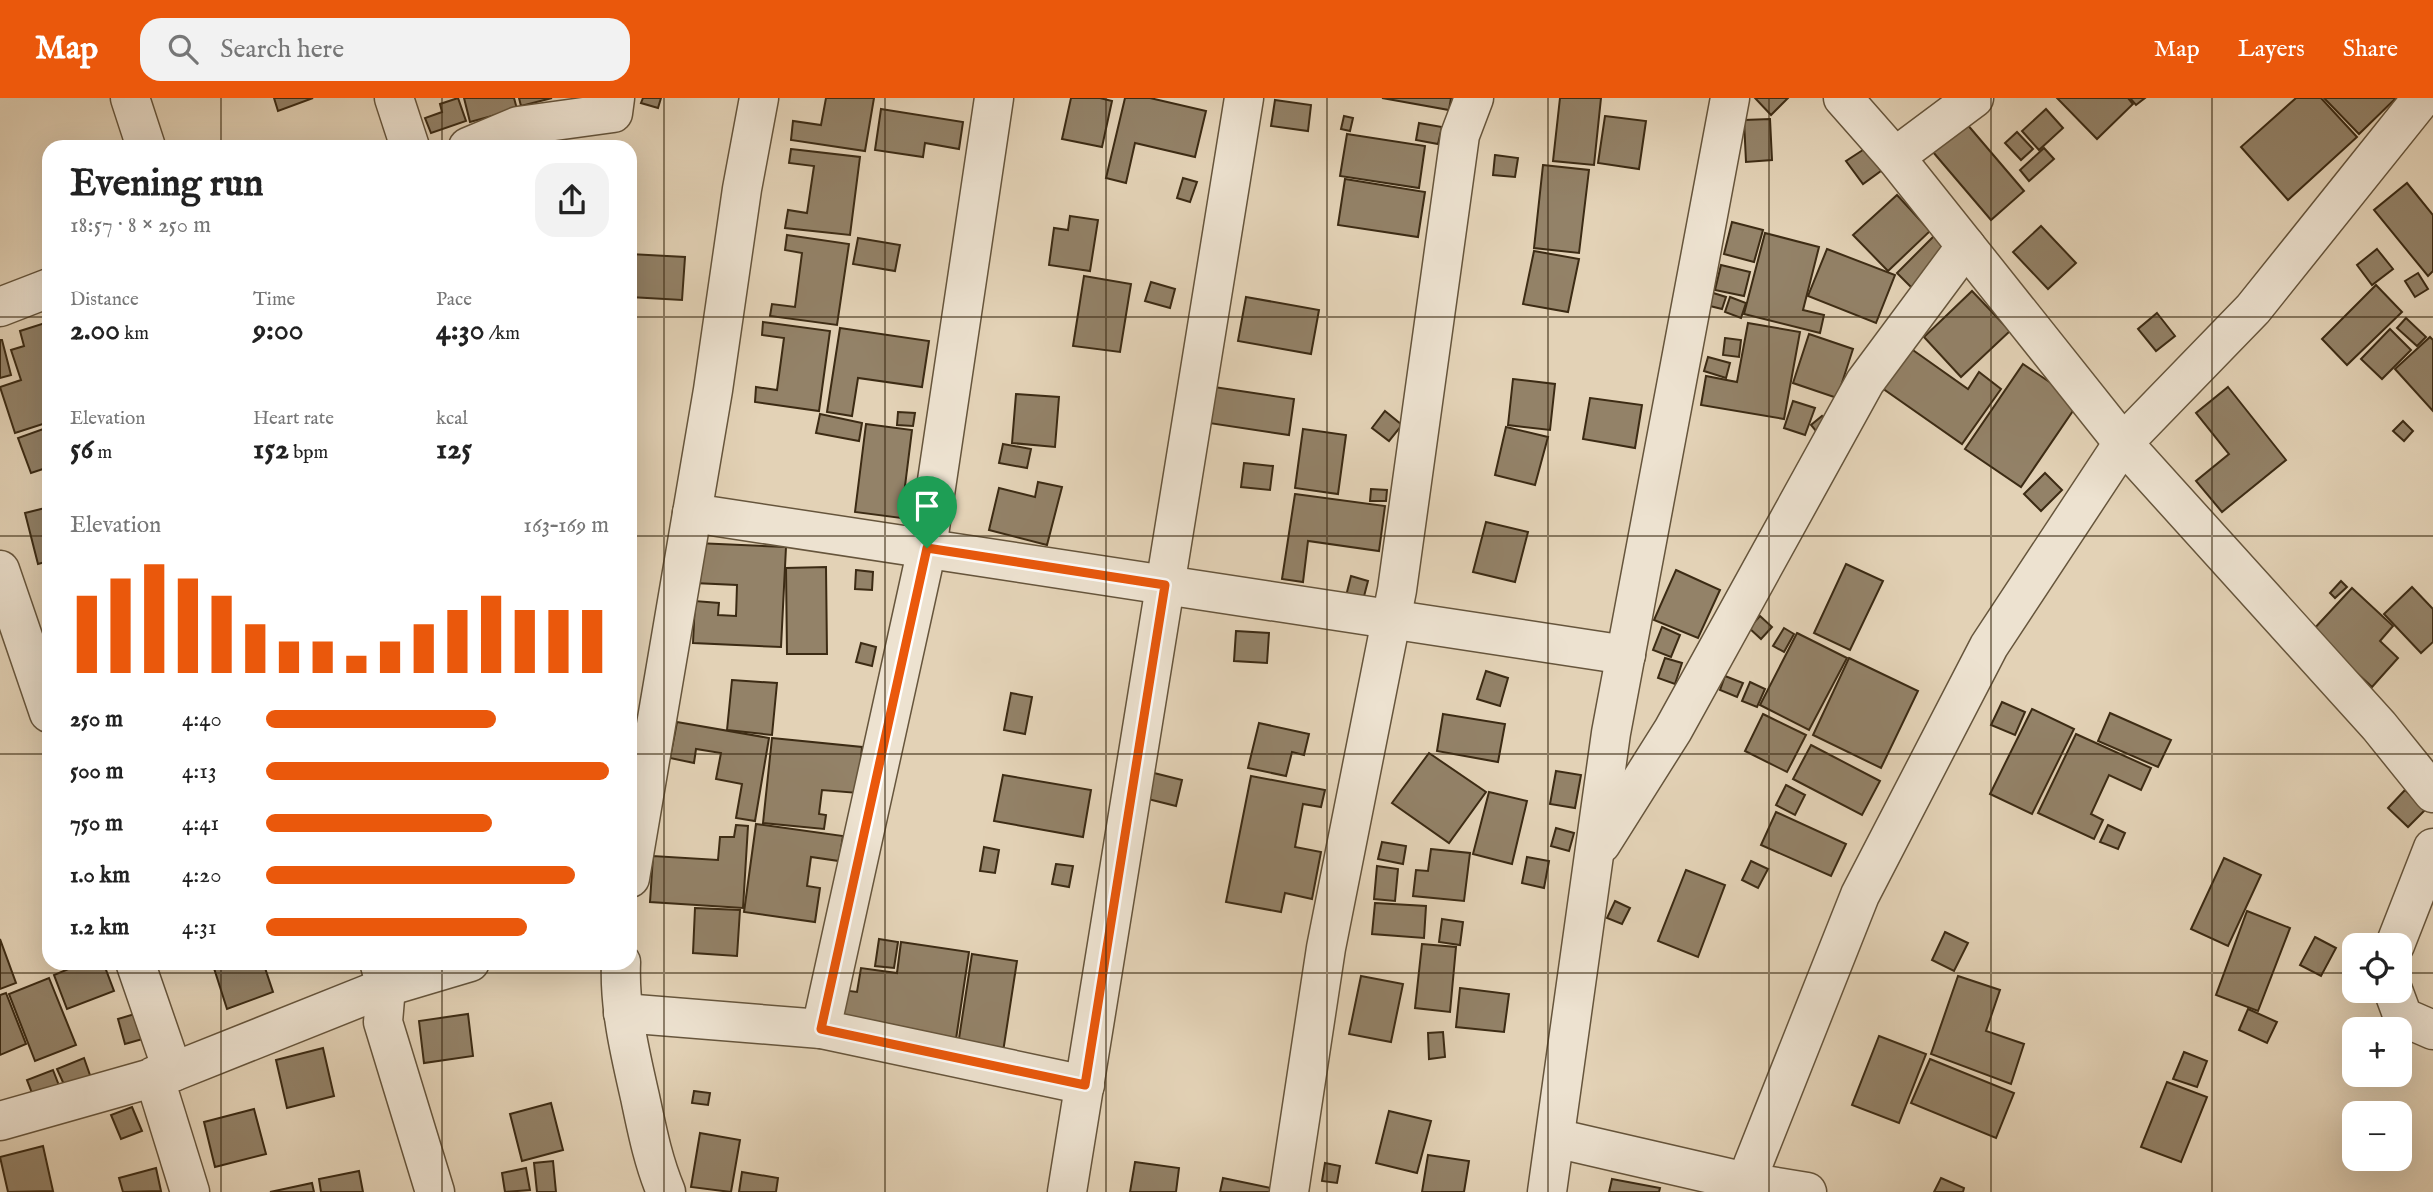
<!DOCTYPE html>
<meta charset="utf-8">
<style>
:root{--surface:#fff;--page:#f2f2f2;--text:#222;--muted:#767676;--accent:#ea580c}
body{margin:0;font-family:"IM FELL English",serif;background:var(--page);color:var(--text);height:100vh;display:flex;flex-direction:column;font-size:26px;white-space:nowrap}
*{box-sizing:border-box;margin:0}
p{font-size:23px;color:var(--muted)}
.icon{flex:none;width:38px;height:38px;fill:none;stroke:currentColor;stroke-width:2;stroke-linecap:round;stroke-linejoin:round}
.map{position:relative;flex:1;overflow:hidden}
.details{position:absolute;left:42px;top:42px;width:595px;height:830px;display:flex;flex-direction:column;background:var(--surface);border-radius:21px;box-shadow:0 7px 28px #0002}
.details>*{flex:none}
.fabs{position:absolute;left:2342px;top:835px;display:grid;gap:14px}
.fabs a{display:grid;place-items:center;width:70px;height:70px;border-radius:14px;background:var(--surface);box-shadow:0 7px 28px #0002;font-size:35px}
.pin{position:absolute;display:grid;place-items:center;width:60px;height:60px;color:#fff;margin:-72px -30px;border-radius:50% 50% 50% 0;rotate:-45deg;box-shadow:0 0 7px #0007}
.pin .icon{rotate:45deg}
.round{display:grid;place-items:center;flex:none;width:74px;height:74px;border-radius:21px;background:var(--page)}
.head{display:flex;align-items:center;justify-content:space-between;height:119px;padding:0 28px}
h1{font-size:38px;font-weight:700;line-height:52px}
.figures{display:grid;grid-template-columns:repeat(3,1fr);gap:10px;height:119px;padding:7px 28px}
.figures div{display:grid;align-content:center}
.figures b{font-size:30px;font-weight:700}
.figures small{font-size:19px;font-weight:400}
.figures p{font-size:19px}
.chart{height:196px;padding:14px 28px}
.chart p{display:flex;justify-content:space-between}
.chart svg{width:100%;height:126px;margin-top:7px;stroke:var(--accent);stroke-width:6}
ul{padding:0 28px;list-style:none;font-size:23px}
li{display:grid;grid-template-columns:112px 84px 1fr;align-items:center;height:52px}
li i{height:18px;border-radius:9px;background:var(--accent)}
header{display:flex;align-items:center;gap:42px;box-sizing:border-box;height:98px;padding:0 35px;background:var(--accent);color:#fff}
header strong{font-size:33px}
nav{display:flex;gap:38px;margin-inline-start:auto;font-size:24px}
.search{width:490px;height:63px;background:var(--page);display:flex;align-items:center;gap:18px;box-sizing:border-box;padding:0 24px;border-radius:21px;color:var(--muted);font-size:26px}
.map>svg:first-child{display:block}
.building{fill:#938268;stroke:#3c2b14;stroke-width:2}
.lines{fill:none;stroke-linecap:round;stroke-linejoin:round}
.minor-casing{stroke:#66553c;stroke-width:41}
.minor{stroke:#ede2d0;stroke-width:38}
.route-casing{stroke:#fff;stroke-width:14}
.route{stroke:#ea580c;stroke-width:9}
.grid{fill:none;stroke:#3c2b14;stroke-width:2;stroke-opacity:0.55}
</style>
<header>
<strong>Map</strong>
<div class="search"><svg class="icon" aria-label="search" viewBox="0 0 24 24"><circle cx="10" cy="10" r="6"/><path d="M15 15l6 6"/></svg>Search here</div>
<nav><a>Map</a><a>Layers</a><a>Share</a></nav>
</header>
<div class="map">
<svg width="2433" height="1094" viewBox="0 0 2433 1094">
<rect width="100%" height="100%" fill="#e3d2b6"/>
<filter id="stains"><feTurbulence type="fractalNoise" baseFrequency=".00286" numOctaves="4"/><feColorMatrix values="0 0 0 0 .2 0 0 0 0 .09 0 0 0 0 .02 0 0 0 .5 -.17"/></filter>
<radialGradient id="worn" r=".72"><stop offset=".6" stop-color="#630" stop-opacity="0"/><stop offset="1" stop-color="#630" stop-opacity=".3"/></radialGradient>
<g class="building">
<path d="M274,0h39l-35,13z"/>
<path d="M458,0l8,23 -35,12 -6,-15 17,-6 -2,-8z"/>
<path d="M464,0h50l3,11 -47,13z"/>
<path d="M519,0h33l-31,8z"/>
<path d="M643,0h18l-3,10 -17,-5z"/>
<path d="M826,0h48l-9,53 -74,-11 2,-19 28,4z"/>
<path d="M1071,0h29l12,3 -10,46 -40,-8z"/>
<path d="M1125,0h25l56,13 -11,46 -60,-14 -9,40 -20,-5z"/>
<path d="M1382,0h69l-2,12z"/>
<path d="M1560,0h41l-7,67 -41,-4z"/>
<path d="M1755,0h33l-17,17z"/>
<path d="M2057,0h71l5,6 -36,35z"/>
<path d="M2130,0h15l-9,7z"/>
<path d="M2296,0h25l36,39 -69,63 -47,-53z"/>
<path d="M2324,0h72l-37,36z"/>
<path d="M1275,2l36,5 -3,26 -37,-5z"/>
<path d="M881,11l82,13 -4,27 -34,-6 -2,14 -48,-7z"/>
<path d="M2046,11l17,19 -24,22 -17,-19z"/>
<path d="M1344,18l9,2 -3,13 -9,-2z"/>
<path d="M1605,18l41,5 -7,48 -41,-6z"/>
<path d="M1770,21l2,41 -26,2 -2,-42z"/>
<path d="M1419,25l23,4 -4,17 -22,-4z"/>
<path d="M1966,25l58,68 -33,29 -58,-68z"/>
<path d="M2017,34l16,17 -12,11 -16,-17z"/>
<path d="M1347,36l78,12 -6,42 -79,-12z"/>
<path d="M616,44v5h-38v-3z"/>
<path d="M1869,48l16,22 -22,16 -17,-23z"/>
<path d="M2044,50l10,11 -25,22 -9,-11z"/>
<path d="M791,51l69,8 -10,78 -65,-7 3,-18 19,3 7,-47 -25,-3z"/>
<path d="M1495,57l23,3 -3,19 -22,-2z"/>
<path d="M1543,67l46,5 -10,83 -45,-5z"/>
<path d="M1183,80l14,4 -7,20 -13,-4z"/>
<path d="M1345,81l80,13 -7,45 -80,-12z"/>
<path d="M2407,85l26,32v56l-5,5 -54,-66z"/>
<path d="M1897,97l33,36 -42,40 -35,-36z"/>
<path d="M1070,118l28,4 -8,51 -41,-6 5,-37 14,2z"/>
<path d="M1732,124l31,8 -9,32 -30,-8z"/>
<path d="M2041,128l35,37 -28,26 -35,-37z"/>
<path d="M1765,135l54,14 -16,63 21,5 -4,18 -76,-19z"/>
<path d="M787,137l62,9 -12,81 -67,-9 2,-12 23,3 7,-54 -17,-3z"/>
<path d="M1934,138l15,15 -37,37 -15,-15z"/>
<path d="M858,140l42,7 -5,26 -42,-7z"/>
<path d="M1827,151l68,26 -19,48 -68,-27z"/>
<path d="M2377,151l16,20 -21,16 -15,-20z"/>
<path d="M1534,153l45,8 -11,53 -45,-8z"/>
<path d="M630,156l55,3 -3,43 -52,-3z"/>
<path d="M1721,167l29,7 -6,24 -29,-6z"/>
<path d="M2418,175l10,16 -13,8 -10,-16z"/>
<path d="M1084,178l47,8 -11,68 -47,-6z"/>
<path d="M1151,184l24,7 -5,19 -25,-7z"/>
<path d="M2376,187l26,27 -55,53 -25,-26z"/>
<path d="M1972,193l38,40 -49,46 -37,-40z"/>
<path d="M1710,194l16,5 -4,12 -16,-4z"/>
<path d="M1246,199l73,13 -8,44 -73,-13z"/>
<path d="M1730,199l16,6 -5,15 -16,-6z"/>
<path d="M2157,215l18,23 -19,15 -18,-22z"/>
<path d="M2406,220l20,19 -9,9 -20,-18z"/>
<path d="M48,224l1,100 -34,11 -15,-46 21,-7 -10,-30 13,-4 -4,-15z"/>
<path d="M763,224l67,9 -11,80 -64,-9 1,-15 21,3 7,-52 -22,-3z"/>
<path d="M1748,225l52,9 -16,87 -83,-14 5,-29 31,6z"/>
<path d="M840,230l89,13 -7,46 -64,-9 -6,38 -25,-4z"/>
<path d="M2390,231l21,21 -29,29 -21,-20z"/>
<path d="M1809,236l44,15 -16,49 -44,-15z"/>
<path d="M2430,239l3,3v71l-38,-42z"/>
<path d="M1725,240l16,2 -2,17 -16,-2z"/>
<path d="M0,242h2l9,35 -11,3z"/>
<path d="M1910,250l58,41 11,-17 22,17 -39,55 -80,-56z"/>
<path d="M1708,259l22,6 -4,15 -22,-7z"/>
<path d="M2023,266l56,38 -58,85 -56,-38z"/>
<path d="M1513,281l42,5 -5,46 -42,-5z"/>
<path d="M1214,289l80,12 -5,36 -80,-12z"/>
<path d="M2228,289l58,73 -64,52 -26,-31 33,-27 -33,-41z"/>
<path d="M1016,296l43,3 -4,50 -43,-4z"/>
<path d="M1590,300l52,7 -7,43 -52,-9z"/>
<path d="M1793,303l22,7 -10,27 -21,-7z"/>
<path d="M1385,313l17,14 -13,16 -17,-13z"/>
<path d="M898,314l17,1 -2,13 -16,-1z"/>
<path d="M820,316l42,9 -3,18 -43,-8z"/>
<path d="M1822,318l10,12 -11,9 -10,-12z"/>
<path d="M2403,323l10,10 -9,10 -11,-10z"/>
<path d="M866,326l46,6 -11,88 -46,-6z"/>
<path d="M1506,329l42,10 -13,48 -40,-10z"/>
<path d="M46,330l3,8v31l-18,6 -13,-35z"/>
<path d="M1303,331l43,6 -8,59 -43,-6z"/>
<path d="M1003,346l28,5 -4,19 -28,-5z"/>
<path d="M1244,365l29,3 -3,24 -29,-3z"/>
<path d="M2045,375l17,17 -21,21 -17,-17z"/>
<path d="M1038,384l24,5 -15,58 -58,-15 10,-42 36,9z"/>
<path d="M1371,391l16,1 -1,11h-16z"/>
<path d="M1295,396l90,12 -6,45 -71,-10 -5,41 -21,-3z"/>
<path d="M49,409v54l-11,3 -13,-51z"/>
<path d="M1486,424l42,10 -13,50 -42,-10z"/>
<path d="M696,445l90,4 -5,100 -88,-4 2,-42 24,2 -1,12 18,1 1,-31 -43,-2z"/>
<path d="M1846,466l37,17 -33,69 -36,-17z"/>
<path d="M826,469l1,87h-40l-1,-86z"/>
<path d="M856,472l17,2 -1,18 -17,-1z"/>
<path d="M1676,472l44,20 -22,48 -44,-18z"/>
<path d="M1351,478l17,5 -5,19 -17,-4z"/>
<path d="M2341,483l6,6 -12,11 -5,-5z"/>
<path d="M2412,489l21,22v33l-12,11 -37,-39z"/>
<path d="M2352,490l41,38 -13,15 18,17 -26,29 -60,-56z"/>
<path d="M1760,518l12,11 -11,12 -12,-11z"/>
<path d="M1662,529l18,8 -9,22 -18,-7z"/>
<path d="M1784,530l10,6 -10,18 -11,-6z"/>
<path d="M1236,533l33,2 -2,30 -33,-2z"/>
<path d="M1797,535l50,25 -38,72 -49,-25z"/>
<path d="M861,545l15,4 -4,19 -16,-4z"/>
<path d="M1665,560l17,5 -7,21 -17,-6z"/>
<path d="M1849,560l69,33 -37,77 -68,-33z"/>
<path d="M1486,573l22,7 -8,28 -23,-7z"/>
<path d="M1725,578l18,7 -6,14 -17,-7z"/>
<path d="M732,582l45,3 -5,52 -45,-5z"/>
<path d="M1750,584l15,7 -8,18 -15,-6z"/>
<path d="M1011,595l21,4 -7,37 -21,-4z"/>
<path d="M2002,604l23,10 -10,23 -24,-10z"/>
<path d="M2032,611l42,20 -42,85 -42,-20z"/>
<path d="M2110,615l61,27 -13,27 -60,-26z"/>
<path d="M1443,616l62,10 -7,38 -61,-11z"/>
<path d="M1763,616l43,21 -19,37 -42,-21z"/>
<path d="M677,624l92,16 -14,83 -19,-3 6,-34 -26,-5 5,-26 -25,-4 -2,14 -24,-5z"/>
<path d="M1259,625l50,11 -5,21 -12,-3 -6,24 -38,-8z"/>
<path d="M2076,636l75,34 -10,22 -32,-15 -18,39 12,6 -9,19 -56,-26z"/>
<path d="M772,640l90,9 -4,46 -36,-3 -3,24 7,1 -2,14 -61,-6z"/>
<path d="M1811,647l69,36 -18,34 -69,-36z"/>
<path d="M1429,655l57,39 -37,51 -57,-40z"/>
<path d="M1556,673l25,4 -6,33 -25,-4z"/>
<path d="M1154,675l28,7 -6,26 -28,-7z"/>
<path d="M1003,677l88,15 -8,47 -89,-16z"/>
<path d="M1251,678l74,14 -4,17 -18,-3 -8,43 26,5 -9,47 -27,-6 -4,19 -55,-10z"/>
<path d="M1786,687l19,10 -10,20 -19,-10z"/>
<path d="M2405,692l21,19 -18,18 -20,-19z"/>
<path d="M1489,694l38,9 -15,63 -39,-10z"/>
<path d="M1776,714l70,32 -15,32 -70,-31z"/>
<path d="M756,726l87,12 -4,25 -28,-4 -4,29 13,2 -5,34 -71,-10z"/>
<path d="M736,727l12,1 -5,82 -93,-6 3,-46 65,4 2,-23h14z"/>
<path d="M2108,727l17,8 -7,16 -18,-7z"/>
<path d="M1556,730l18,5 -5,18 -18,-5z"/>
<path d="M1382,744l24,4 -3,18 -25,-5z"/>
<path d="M984,749l15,3 -4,23 -15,-2z"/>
<path d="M1431,751l39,4 -6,48 -51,-5 3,-26 12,1z"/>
<path d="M1527,759l22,4 -5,27 -22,-5z"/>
<path d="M2224,760l37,17 -33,71 -37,-17z"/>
<path d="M1751,763l17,8 -10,19 -16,-8z"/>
<path d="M1056,766l17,2 -4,21 -17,-3z"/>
<path d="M1377,768l21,3 -3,32 -21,-2z"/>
<path d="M1686,772l39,15 -27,72 -40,-16z"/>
<path d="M1615,803l15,7 -8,16 -15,-6z"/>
<path d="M1375,805l51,3 -2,32 -52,-4z"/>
<path d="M695,810l45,2 -3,46 -44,-3z"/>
<path d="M2247,813l43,17 -32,83 -42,-16z"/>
<path d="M1442,821l21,3 -3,23 -21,-3z"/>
<path d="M1945,834l23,11 -14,28 -22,-11z"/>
<path d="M2315,839l21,11 -15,28 -21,-11z"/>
<path d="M0,841l16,44 -16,6z"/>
<path d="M879,841l19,3 -4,26 -19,-2z"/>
<path d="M901,844l68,10 -13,87 -119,-17 5,-32 15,2 4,-24 36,5z"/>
<path d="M1422,846l34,3 -6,65 -35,-4z"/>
<path d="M972,856l45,7 -14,91 -45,-7z"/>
<path d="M85,864h18l11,29 -47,18 -13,-34z"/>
<path d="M212,864h51l10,30 -46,17z"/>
<path d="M1361,878l42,8 -12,58 -42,-8z"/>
<path d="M1958,878l42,14 -14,41 38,13 -13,40 -80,-30z"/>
<path d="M49,880l27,67 -41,16 -26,-67z"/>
<path d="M1460,890l49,6 -5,38 -48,-5z"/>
<path d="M6,895l20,51 -26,11v-60z"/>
<path d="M2248,911l29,13 -10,21 -28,-13z"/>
<path d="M138,915l8,25 -21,6 -7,-25z"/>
<path d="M468,916l5,42 -49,7 -5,-42z"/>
<path d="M1443,934l2,25 -16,2 -1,-26z"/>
<path d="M1879,938l47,18 -27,69 -47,-18z"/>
<path d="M323,950l11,48 -47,12 -11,-48z"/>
<path d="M2184,954l23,9 -10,26 -24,-8z"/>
<path d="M84,960l7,20 -25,11 -9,-20z"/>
<path d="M1930,961l84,34 -18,45 -85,-35z"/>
<path d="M53,972l10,26 -26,10 -10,-26z"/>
<path d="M2167,984l40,15 -26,65 -40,-15z"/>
<path d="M694,993l16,2 -2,12 -16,-2z"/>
<path d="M551,1005l12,47 -41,11 -12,-47z"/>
<path d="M132,1009l10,24 -21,8 -10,-24z"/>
<path d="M254,1011l12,45 -51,13 -11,-45z"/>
<path d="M1389,1013l42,10 -14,52 -41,-10z"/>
<path d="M700,1035l40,7 -9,52 -40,-5z"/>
<path d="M43,1048l10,45 -45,1 -8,-35z"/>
<path d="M1428,1057l41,6 -5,31h-42z"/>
<path d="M553,1063l3,31h-19l-3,-29z"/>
<path d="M1135,1064l44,6 -3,24h-46z"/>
<path d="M1325,1065l15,3 -3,17 -15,-2z"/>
<path d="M156,1070l5,23 -38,1 -4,-14z"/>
<path d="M526,1070l4,22 -25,2 -3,-19z"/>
<path d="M359,1073l4,21h-42l-2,-13z"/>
<path d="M742,1074l36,6 -2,14h-37z"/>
<path d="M1223,1080l53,11 -1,3h-55z"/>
<path d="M1941,1080l23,10 -1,4h-29z"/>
<path d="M1612,1081l48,9 -1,4h-50z"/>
<path d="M312,1085l2,9h-44z"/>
</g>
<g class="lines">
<g class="minor-casing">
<g id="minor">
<path d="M130,0l16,49"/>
<path d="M394,0l16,49"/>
<path d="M994,0l-67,450 -106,481 264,56"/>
<path d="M1843,0l52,59 228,286 256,283 54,67"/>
<path d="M468,49l50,-21 95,-13 2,-15"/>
<path d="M1895,59l79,-59"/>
<path d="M0,209l49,-19"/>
<path d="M692,415l934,142"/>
<path d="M0,472l49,143"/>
<path d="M1601,746l72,-114 192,-348 101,-136"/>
<path d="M630,780l83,-488 29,-201 17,-91"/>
<path d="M2395,847l38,-97"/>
<path d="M135,864l38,110 213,-85 84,-25"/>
<path d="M621,864c-2,46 9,91 19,135 7,33 13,64 26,95"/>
<path d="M380,867l6,22 -3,35 52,170"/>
<path d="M2393,892l10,27 30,13"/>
<path d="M623,915l198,16"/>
<path d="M154,978l36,116"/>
<path d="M0,1023l173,-49"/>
<path d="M1555,1040l191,44 61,10"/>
<path d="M1746,1084l114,-287 129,-249 134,-203 130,-134 169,-211"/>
<path d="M1067,1094l177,-1094"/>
<path d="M1289,1094l37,-244 71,-358 63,-455 14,-37"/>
<path d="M1547,1094l64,-459 119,-635"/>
</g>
</g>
<use href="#minor" class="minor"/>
</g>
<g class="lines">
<g class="route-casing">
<path id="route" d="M927,450l238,37 -80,500 -264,-56z"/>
</g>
<use href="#route" class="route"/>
</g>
<path class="grid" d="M221,0v49M442,0v49M664,0v1094M885,0v1094M1106,0v1094M1327,0v1094M1548,0v1094M1769,0v1094M1991,0v1094M2212,0v1094M0,219h49M630,219h1803M0,438h49M630,438h1803M0,656h49M630,656h1803M221,864v230M442,864v230M0,875h2354M2399,875h34"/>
<rect width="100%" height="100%" filter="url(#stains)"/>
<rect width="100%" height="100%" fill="url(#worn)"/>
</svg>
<div class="fabs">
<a><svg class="icon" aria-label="locate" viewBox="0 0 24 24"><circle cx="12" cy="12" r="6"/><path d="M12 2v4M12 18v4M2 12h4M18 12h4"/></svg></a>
<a>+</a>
<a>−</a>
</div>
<div class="pin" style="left:927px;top:450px;background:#1e9e55"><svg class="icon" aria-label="arrive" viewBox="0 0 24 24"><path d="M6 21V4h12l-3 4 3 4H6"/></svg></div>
<section class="details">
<div class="head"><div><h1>Evening run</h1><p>18:57 · 8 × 250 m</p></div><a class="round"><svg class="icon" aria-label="share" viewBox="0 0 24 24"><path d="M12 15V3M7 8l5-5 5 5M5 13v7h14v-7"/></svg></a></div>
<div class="figures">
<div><p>Distance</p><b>2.00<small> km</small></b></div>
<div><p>Time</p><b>9:00</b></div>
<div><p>Pace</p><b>4:30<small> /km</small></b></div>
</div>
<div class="figures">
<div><p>Elevation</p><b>56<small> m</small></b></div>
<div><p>Heart rate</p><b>152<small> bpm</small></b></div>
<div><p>kcal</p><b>125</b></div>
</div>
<div class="chart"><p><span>Elevation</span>163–169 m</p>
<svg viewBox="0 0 160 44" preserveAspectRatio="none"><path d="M5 44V17M15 44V11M25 44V6M35 44V11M45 44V17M55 44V27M65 44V33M75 44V33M85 44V38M95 44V33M105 44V27M115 44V22M125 44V17M135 44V22M145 44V22M155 44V22"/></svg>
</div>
<ul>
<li><b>250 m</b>4:40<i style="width:67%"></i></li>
<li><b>500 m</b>4:13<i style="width:100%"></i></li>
<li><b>750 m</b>4:41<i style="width:66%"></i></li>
<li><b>1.0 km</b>4:20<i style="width:90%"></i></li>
<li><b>1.2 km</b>4:31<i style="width:76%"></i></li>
</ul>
</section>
</div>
